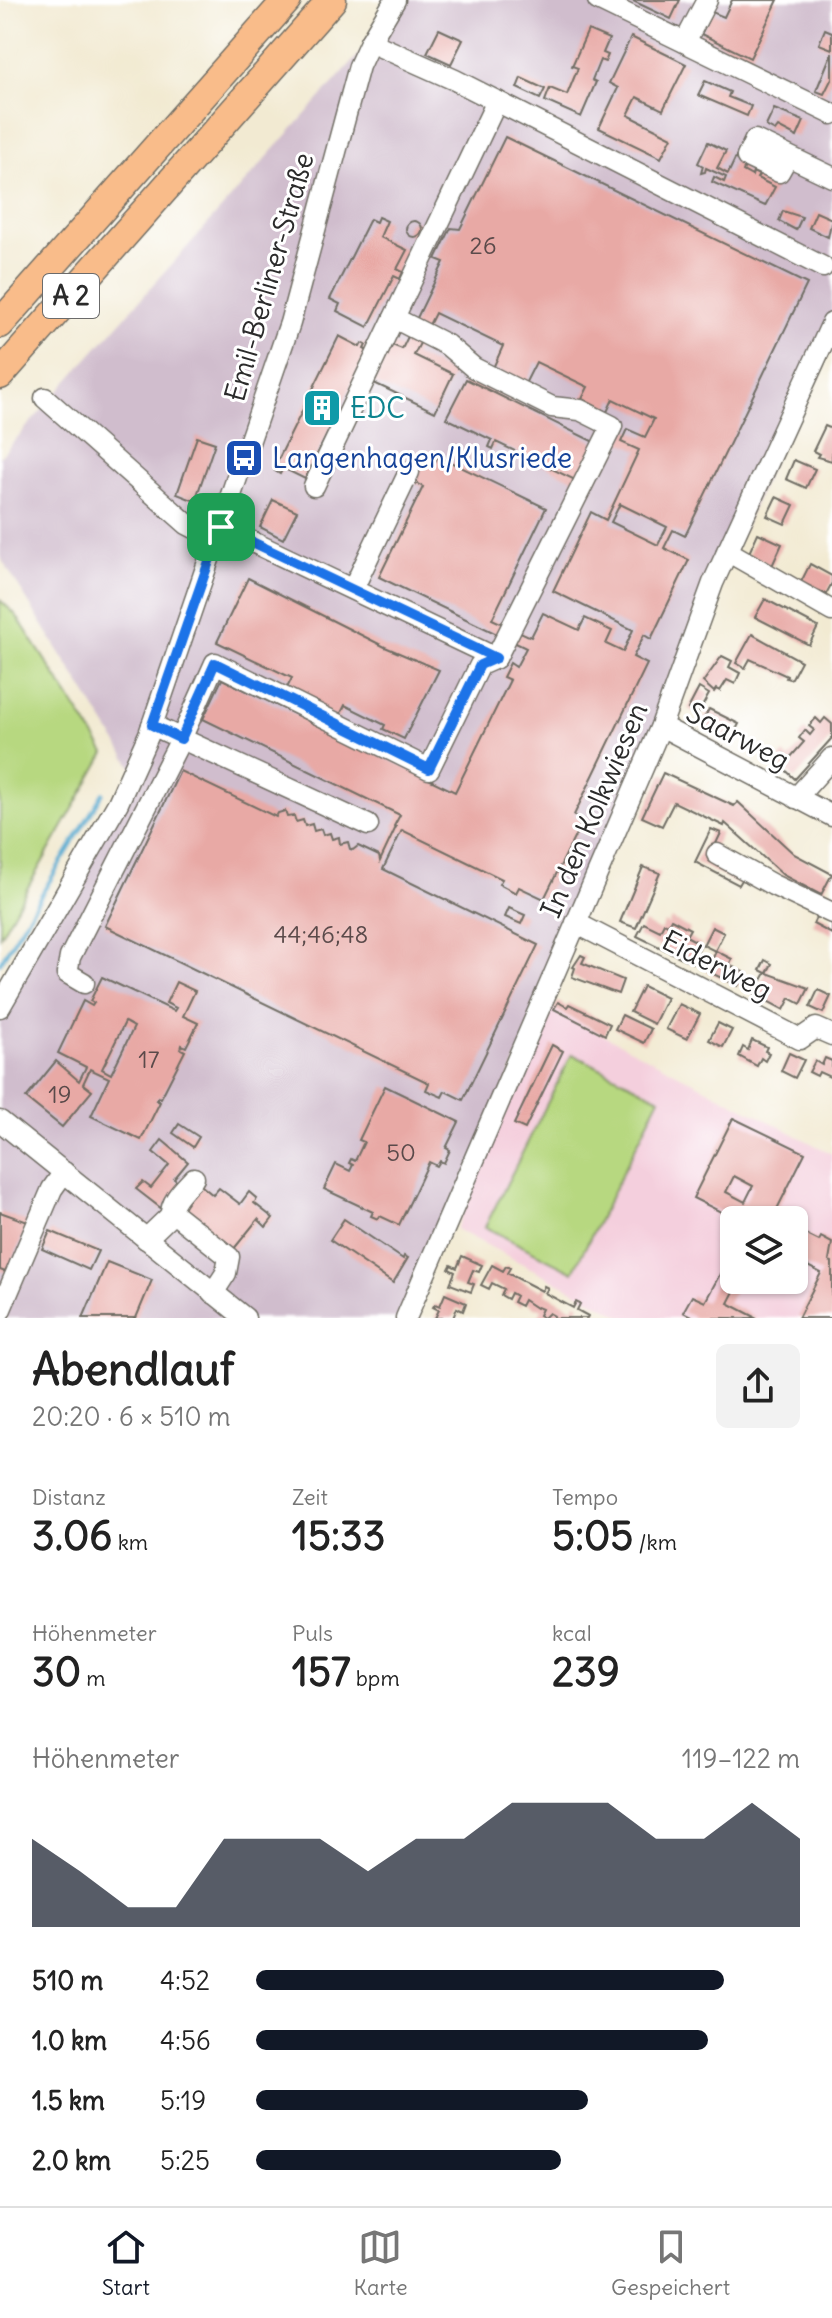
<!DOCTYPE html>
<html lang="de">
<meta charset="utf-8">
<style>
:root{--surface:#fff;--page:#f2f2f2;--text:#222;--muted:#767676;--line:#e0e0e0;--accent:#111827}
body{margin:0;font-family:Delius,sans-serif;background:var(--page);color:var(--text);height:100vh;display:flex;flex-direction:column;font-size:30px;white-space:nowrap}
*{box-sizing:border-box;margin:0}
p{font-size:26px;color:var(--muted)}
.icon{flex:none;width:44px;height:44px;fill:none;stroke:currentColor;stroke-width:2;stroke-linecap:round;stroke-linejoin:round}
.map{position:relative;height:1318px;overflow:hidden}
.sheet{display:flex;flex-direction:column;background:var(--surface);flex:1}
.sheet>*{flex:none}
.controls{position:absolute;left:720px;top:1206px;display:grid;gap:16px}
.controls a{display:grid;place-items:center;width:88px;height:88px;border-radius:12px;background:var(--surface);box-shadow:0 2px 6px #0004;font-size:40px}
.pin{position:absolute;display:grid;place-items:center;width:68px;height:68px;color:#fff;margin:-34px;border-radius:16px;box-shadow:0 4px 12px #0006}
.round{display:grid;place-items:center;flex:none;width:84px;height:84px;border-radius:12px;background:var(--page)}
.headline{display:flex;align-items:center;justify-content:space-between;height:136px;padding:0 32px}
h1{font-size:44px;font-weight:800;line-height:60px}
.metrics{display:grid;grid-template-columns:repeat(3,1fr);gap:12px;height:136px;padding:8px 32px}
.metrics div{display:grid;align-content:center}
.metrics b{font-size:40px;font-weight:800}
.metrics small{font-size:22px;font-weight:400}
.metrics p{font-size:22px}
.chart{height:224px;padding:16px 32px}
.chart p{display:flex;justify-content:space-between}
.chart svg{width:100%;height:144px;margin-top:8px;fill:var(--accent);opacity:.7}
ul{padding:0 32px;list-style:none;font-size:26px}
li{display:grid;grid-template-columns:128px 96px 1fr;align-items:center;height:60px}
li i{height:20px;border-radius:10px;background:var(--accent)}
.tabs{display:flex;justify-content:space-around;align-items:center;height:112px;border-top:2px solid var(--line);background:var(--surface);font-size:22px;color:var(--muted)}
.tabs a{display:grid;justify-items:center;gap:4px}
.tabs .current{color:var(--accent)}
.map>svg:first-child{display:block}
.built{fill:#f4cfdd;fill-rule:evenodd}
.industrial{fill:#d0bdcd}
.green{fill:#b7d880;stroke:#718256;stroke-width:2}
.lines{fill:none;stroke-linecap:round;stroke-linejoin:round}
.stream{stroke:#51a7cd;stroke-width:4}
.building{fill:#e8a9a5;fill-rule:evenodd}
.minor-casing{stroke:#716e65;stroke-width:23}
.highway-casing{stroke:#716e65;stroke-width:31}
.minor{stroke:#fff;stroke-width:20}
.highway{stroke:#f9bc8a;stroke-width:28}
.route-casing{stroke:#fff;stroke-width:16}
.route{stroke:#1a73e8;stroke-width:10}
.labels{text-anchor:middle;stroke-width:6;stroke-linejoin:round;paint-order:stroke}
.number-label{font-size:24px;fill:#5a4a4a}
.shield{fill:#fff;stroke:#6b6b6b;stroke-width:2}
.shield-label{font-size:26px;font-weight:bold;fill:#2b2b2b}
.street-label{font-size:28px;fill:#2b2b2b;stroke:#fff}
.culture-label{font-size:28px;fill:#0d838f;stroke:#fff;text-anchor:start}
.transit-label{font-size:28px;fill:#164399;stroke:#fff;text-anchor:start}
</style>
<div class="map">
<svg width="832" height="1318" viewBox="0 0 832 1318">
<rect width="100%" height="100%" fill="#fff"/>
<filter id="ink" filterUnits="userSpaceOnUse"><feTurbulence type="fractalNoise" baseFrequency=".0125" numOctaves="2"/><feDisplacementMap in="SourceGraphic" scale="16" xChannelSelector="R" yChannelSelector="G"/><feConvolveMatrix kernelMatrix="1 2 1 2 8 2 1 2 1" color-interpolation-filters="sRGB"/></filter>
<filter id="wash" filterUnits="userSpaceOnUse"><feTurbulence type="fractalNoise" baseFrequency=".006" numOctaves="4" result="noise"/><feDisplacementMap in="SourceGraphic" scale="32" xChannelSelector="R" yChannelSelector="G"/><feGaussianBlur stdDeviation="1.8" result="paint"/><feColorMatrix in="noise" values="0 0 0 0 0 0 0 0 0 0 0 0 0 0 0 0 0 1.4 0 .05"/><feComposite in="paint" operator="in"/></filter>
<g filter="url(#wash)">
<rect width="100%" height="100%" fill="#f2ead2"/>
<path class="built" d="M550,1007l282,147v164h-206l-170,-89zM734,1220h60v60h-60z"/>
<path class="industrial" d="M395,0h437v323l-426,995h-406v-313l134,-235 -134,-213v-100l370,-415z"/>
<g class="green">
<path d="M0,600l16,15 89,138 -105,183z"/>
<path d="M572,1054l88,44 -87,174 -88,-45z"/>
</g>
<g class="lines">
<path class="stream" d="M0,963l103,-170"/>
</g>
<g id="blocks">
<g class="building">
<path d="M631,0h49l-9,19z"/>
<path d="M732,0h46l-28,58 -49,-24 11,-22 12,5z"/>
<path d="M439,29l24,11 -12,24 -24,-11z"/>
<path d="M825,29l7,3v17l-13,-5z"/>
<path d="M588,30l21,9 -6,14 5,2 -3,7 -5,-2 -8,20 4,2 -15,35 -36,-16 5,-13 17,7 11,-27 -6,-2z"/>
<path d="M631,37l55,27 -23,46 -26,-13 -9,18 44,22 -11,21 -62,-30 19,-40 -9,-5z"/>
<path d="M832,52v26l-8,16 -8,-3z"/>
<path d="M521,78l24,11 -5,10 -23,-11z"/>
<path d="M705,81l25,11 -2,5 23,9 -4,10 -49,-21z"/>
<path d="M774,109l30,12 -7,16 -19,-10 -3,4 -9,-5z"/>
<path d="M505,137l302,147 -122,252 -12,-6 -9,18 25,12 -38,79 -7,-4 -11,22 14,7 -73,151 9,5 -39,79 -25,-12 -3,6 -17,-9 3,-5 -100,-49 -19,39 155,76 -75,155 -18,-9 -3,6 -16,-7 3,-7 -324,-157 75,-155 96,46 2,-4 7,-2 2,6 7,-1 2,6 7,-2 2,6 7,-2 2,7 7,-2 2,6 7,-2 2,6 7,-2 1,7 8,-2 2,7 3,1 5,-4 21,10 1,5 16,-34 -2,-1 6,-11 -197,-96 19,-40 233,113 55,-112 -7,-3 7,-14 6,4 10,-19 -147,-71 44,-90 -9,-5 10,-20 9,4 5,-10 108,52 -54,111 39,18 12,-24 36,17 6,-12 27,13 -6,13 17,8 10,-22 -80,-39 38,-79 15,8 33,-70 -18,-8 6,-13 18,8 9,-18 -41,-20 -6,13 -25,-13 6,-12 -52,-25 -11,22 -32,-16 10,-22 -68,-33 -21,42 39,19 -18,38 -61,-29 18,-38 10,4 42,-87 -8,-3 15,-31 9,1zM620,504l47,23 -9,18 -47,-23z"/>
<path d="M708,142l18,9 -9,17 11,6 8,-17 11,5 -4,9 9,5 1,-4 6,3 -2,3 18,9 -10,19 -53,-24 2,-5 10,5 2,-5 -20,-9 -1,4 -4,1 2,-7 -5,-3z"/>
<path d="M783,211l19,6 -6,13 -17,-9z"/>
<path d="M816,212l16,7 -4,18 -19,-9z"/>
<path d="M378,217l9,4 -7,16 27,13 -10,19 6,3 -3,7 -6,-3 -26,51 -31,-16 3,-7 -10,-5 40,-80 6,3z"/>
<circle cx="414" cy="229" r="8"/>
<path d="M339,336l21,11 2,-4 4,2 -2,4 4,2 -63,128 -22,-11 -3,6 -5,-3 3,-5 -2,-2z"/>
<path d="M466,379l130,64 -19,38 -81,-39 -3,7 -4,-2 3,-7 -46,-22z"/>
<path d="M825,426l7,3v32l-15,-4 2,-3 -6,-3z"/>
<path d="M197,437l18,6 -20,58 -18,-7z"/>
<path d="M794,460l21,9 -9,19 -20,-9z"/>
<path d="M776,497l18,8 -9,19 -18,-8z"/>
<path d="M273,500l24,11 -14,28 -23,-12z"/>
<path d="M758,533l24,11 -10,22 -24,-11z"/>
<path d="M810,564l22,12v7l-6,11 -25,-12z"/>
<path d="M248,578l137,69 54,23 -35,69 -21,-10 2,-4 -40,-20 -7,14 -53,-27 7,-14 -75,-36z"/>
<path d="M765,599l53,28 -9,18 -54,-28z"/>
<path d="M752,634l49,27 -9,17 -3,1 -3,-1 1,-2 -37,-17 -5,9 -9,-5z"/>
<path d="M722,656l10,5 -3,6 11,6 -5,11 -8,-4 -7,11 -4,-2 -2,3 -11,-10z"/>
<path d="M699,688l10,6 -11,20 -10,-5z"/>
<path d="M709,709l30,15 -9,17 -30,-15z"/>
<path d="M816,718l5,5 4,-5 7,6v14l-37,41 -18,-17 7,-8 5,5 15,-17 -5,-4 6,-8 5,5 4,-5 -5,-4z"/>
<path d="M663,773l71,33 4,-4 56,52 38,20 -11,21 -38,-20 -58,-52 -1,3 -50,-24 -12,24 -20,-9z"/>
<path d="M711,829l10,4 -11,23 35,19 -6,10 -44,-23z"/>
<path d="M643,867l17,6 -24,55 -16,-6z"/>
<path d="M509,908l16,7 -4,9 -16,-7z"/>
<path d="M818,913l14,8v13l-19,-10z"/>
<path d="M671,919l19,10 -4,7 15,8 -9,19 -55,-27 7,-13 16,8 4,-8 4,2z"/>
<path d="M712,927l12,6 -9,18 -12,-6z"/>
<path d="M716,951l16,8 -3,6 16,8 -7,13 -31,-15z"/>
<path d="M581,955l4,2 -3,6 41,17 -5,14 -46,-17 3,-9 -2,-1z"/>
<path d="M765,960l7,4 -5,9 42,15 -8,16 -11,-6 -6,12 -30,-16 12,-21 -6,-3z"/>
<path d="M102,977l72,34 2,-3 -10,-5 10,-21 19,9 -12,25 15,7 -12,24 -4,-2 -1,4 4,2 -24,47 -3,-1 -2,3 4,2 -19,38 -50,-24 18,-38 -19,-9 -7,15 9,7 -30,36 -36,-29 30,-37 23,20 7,-14 -28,-14 25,-52 9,5 2,-3 -4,-2zM125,1022l9,5 -23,47 -9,-5z"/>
<path d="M643,986l24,12 -13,26 -24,-12z"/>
<path d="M818,990l13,6 -8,17 -13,-6z"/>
<path d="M558,1002l9,5 2,-3 41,20 -5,11 -51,-26z"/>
<path d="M679,1004l21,10 -13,25 -21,-10z"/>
<path d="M622,1015l29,14 -7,14 -29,-14z"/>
<path d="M718,1023l14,7 -9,17 -14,-7z"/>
<path d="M752,1040l15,7 -2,4 4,2 -4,8 -4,-3 -4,8 -18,-10 4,-9 5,3z"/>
<path d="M552,1045l11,6 -38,78 -11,-5z"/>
<path d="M789,1053l15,7 -9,18 -14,-7z"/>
<path d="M825,1058l7,3v17l-13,-6 -2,4 -8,-4 6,-11 7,4z"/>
<path d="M385,1086l74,36 -13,26 4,2 -6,13 -4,-2 -3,5 -8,-4 -30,63 -19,-9 -2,3 -7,-3 2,-4 -49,-23 12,-25 14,7 3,-6 -4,-2 2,-4 4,2 9,-19 -5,-2z"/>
<path d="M733,1118l72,35 -32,64 6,3h-42l-44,-22zM734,1176l19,10 -8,16 -19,-10z"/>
<path d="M179,1124l20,13 -6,10 -20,-14z"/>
<path d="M162,1140l26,22 -14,17 7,6 -19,24 -26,-20 7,-7 8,6 18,-23 -16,-13z"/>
<path d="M197,1182l16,13 6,-7 21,16 9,-12 8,7 -3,4 19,15 -7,9 -8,-8 -25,31 -55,-44z"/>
<path d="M0,1212l28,10 -20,51 -8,-3z"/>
<path d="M344,1219l59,40 1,-3 4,2 -15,25 -63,-43z"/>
<path d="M50,1231l48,20 -9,19 -47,-21z"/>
<path d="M803,1233l16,8 2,-4 11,6 -3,18 3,1v56h-34l23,-45 -27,-14v-25l7,3z"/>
<path d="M734,1248v32h6l-12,23 29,15h-62l-12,-6 9,-16 13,6z"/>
<path d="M462,1256l20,9 -3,7 -6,-2 -5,12 6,2 -3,8 -21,-8 5,-12 -6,-3 2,-4 6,3z"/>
<path d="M107,1262l45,18 -16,38h-53z"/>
<path d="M492,1265l11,6 3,-5 4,2 -3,5 35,18 2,-5 4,2 -3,5 28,15 3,-6 4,2 -3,6 11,6 -1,2h-34l1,-2 -5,-3 -5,5 -5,-3 3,-6 -5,-2 -1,1 -12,-8 -3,6 -8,-4 3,-6 -5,-3 -3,6 -7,-4 3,-6 -12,-6 -3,6 -8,-4z"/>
<path d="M445,1294l21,9 -3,8 -6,-3 -4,10h-18l4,-8 -6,-3 2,-3 5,2z"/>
</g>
</g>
</g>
<g filter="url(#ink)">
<use href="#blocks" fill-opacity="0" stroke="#716e65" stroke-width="2"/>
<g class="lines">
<g class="minor-casing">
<g id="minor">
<path d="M598,0l234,114"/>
<path d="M370,42l85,38 368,187"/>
<path d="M685,42l22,-42"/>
<path d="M788,156l-9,16 -32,-15 8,-17 77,37"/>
<path d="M45,398l142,126 29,15"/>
<path d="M314,486l183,-385"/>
<path d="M221,527l275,131"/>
<path d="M727,551l105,60"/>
<path d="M353,589l56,-117"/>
<path d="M152,725l216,100"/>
<path d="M661,726l171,90"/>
<path d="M796,798l36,-40"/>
<path d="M717,854l56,31 59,28"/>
<path d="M576,923l224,116 16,-11 16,7"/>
<path d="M84,983l-17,-10 3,-16 111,-218 34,-76 214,106 51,-104 16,-7 116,-232 -32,-16 -28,-3 -78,-39 -27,-23 -53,-27"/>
<path d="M0,1007l118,-204 31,-69 141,-411 69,-257 11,-24 25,-42"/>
<path d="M0,1121l245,197"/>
<path d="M171,1215c-1,-14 14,-27 23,-37"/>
<path d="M146,1239l25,-24h5l53,42 -3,16 -13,20"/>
<path d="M0,1311l52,-122 12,-17"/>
<path d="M406,1318l255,-592 52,-143 119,-260"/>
</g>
</g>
<g class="highway-casing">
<g id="highway">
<path d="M0,324l287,-324"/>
<path d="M0,375l332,-375"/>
</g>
</g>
<use href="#minor" class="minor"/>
<use href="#highway" class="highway"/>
</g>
</g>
<g class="lines" filter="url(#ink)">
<g class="route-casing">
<path id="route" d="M221,527l275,131 -16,7 -51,104 -214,-106 -34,76 -29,-14z"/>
</g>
<use href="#route" class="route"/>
</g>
<defs>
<g id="building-square" transform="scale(2)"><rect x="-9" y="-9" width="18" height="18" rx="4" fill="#0f9aa8" stroke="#fff"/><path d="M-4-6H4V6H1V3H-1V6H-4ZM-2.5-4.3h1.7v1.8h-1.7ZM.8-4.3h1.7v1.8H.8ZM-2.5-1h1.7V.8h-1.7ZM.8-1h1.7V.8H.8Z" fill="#fff"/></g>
<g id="bus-square" transform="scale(2)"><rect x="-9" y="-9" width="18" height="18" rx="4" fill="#1a4fb4" stroke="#fff"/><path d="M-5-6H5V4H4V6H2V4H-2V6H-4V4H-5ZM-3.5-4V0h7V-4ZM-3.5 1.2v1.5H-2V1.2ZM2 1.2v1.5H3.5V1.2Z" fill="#fff"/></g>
</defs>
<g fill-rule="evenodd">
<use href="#building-square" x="322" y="408"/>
<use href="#bus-square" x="244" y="458"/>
</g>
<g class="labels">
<g class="number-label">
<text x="483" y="254">26</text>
<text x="321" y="943">44;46;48</text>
<text x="149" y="1068">17</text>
<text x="60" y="1103">19</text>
<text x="401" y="1161">50</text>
</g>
<rect class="shield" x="43" y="274" width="56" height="44" rx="6"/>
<g class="shield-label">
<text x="71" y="305">A 2</text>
</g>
<g class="street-label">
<text transform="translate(269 277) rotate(-74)" y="10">Emil-Berliner-Straße</text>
<text transform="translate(738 736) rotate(28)" y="10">Saarweg</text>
<text transform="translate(594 810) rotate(-67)" y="10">In den Kolkwiesen</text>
<text transform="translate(717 965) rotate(27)" y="10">Eiderweg</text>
</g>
<g class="culture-label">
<text x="350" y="418">EDC</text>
</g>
<g class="transit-label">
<text x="272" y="468">Langenhagen/Klusriede</text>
</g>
</g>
</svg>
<div class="controls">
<a><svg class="icon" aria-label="layers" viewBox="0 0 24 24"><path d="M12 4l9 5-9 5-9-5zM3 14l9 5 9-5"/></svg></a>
</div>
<div class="pin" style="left:221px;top:527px;background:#1e9e55"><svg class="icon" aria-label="arrive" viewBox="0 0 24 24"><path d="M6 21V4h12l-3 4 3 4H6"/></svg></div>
</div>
<section class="sheet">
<div class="headline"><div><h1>Abendlauf</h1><p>20:20 · 6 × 510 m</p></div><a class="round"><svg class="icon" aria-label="share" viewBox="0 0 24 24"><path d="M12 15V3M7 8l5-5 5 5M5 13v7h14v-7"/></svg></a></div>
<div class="metrics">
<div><p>Distanz</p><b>3.06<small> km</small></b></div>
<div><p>Zeit</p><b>15:33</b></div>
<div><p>Tempo</p><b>5:05<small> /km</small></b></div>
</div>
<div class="metrics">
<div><p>Höhenmeter</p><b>30<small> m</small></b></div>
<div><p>Puls</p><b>157<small> bpm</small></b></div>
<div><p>kcal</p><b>239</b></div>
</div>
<div class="chart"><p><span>Höhenmeter</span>119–122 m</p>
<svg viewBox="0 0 160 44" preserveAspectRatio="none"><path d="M0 44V17L10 27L20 38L30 38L40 17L50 17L60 17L70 27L80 17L90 17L100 6L110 6L120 6L130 17L140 17L150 6L160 17V44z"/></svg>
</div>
<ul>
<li><b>510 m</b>4:52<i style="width:86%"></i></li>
<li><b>1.0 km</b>4:56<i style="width:83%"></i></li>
<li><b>1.5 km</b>5:19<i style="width:61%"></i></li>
<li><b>2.0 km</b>5:25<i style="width:56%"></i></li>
</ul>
</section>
<nav class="tabs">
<a class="current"><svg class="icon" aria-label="home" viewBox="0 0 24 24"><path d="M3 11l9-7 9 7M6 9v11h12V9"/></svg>Start</a>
<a><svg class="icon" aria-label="map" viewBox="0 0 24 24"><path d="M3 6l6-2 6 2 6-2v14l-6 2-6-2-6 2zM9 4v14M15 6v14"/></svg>Karte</a>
<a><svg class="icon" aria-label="saved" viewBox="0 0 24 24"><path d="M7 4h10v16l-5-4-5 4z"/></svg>Gespeichert</a>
</nav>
